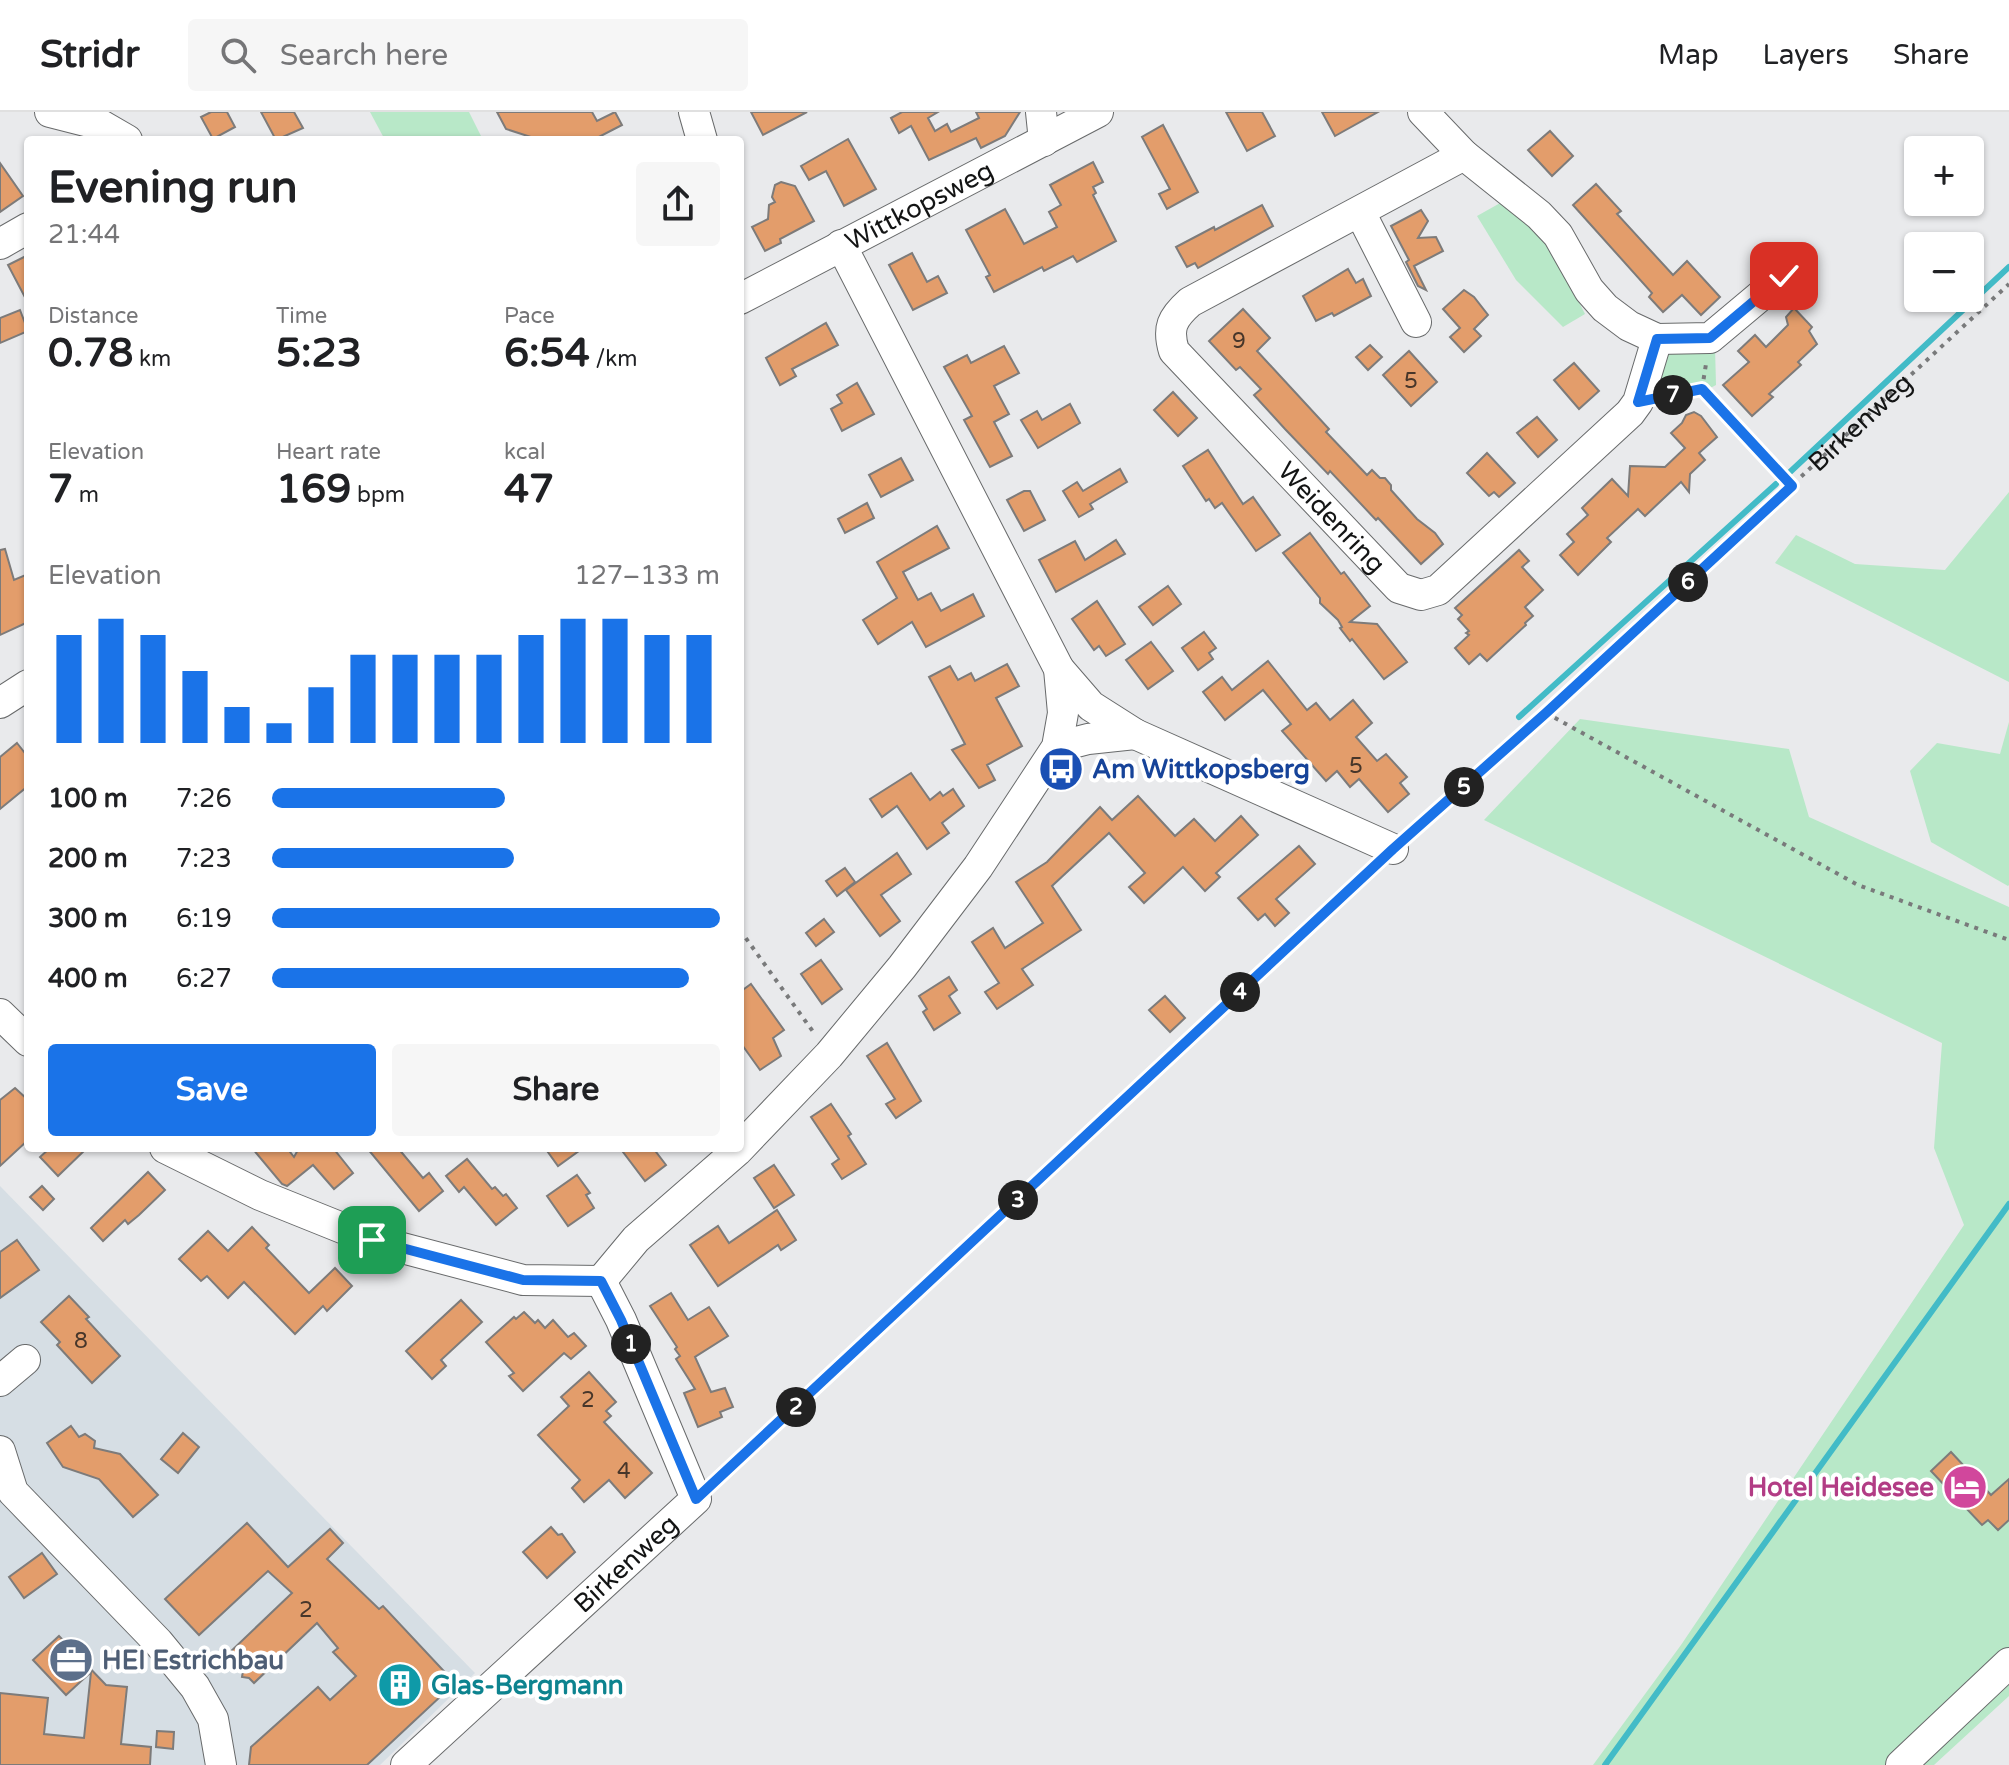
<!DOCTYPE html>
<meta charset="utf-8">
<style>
:root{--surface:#fff;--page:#f6f6f6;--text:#202124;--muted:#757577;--line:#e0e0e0;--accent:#1a73e8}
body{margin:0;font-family:"Varela Round",sans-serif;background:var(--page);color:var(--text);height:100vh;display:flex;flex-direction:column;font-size:30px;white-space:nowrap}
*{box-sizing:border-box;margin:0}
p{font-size:26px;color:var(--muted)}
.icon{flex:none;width:44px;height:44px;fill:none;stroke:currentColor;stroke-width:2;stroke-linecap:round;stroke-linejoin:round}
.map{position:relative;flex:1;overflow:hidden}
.details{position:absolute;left:24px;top:24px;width:720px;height:1016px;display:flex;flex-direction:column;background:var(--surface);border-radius:8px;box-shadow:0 2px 6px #0004}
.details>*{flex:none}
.buttons{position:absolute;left:1904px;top:24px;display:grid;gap:16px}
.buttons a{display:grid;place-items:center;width:80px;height:80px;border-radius:8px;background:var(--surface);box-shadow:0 2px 6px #0004;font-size:40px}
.pin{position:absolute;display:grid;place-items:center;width:68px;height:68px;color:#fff;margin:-34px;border-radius:16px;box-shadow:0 4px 12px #0006}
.km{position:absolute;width:40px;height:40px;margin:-20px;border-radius:50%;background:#222;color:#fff;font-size:22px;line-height:40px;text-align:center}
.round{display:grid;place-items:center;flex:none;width:84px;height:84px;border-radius:8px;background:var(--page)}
.head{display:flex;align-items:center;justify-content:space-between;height:136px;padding:0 24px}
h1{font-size:44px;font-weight:700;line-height:60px}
.stats{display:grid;grid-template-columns:repeat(3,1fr);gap:12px;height:136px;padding:8px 24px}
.stats div{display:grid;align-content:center}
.stats b{font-size:40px;font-weight:700}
.stats small{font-size:22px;font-weight:400}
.stats p{font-size:22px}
.chart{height:224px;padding:16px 24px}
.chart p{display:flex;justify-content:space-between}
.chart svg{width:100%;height:144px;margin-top:8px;stroke:var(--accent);stroke-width:6}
.cta{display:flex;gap:16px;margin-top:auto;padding:16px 24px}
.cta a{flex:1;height:92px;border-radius:8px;background:var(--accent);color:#fff;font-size:32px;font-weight:700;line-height:92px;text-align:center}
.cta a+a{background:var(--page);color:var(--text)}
ul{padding:0 24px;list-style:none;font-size:26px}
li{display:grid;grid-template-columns:128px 96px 1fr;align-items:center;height:60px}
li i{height:20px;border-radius:10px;background:var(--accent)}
header{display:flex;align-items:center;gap:48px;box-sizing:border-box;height:112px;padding:0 40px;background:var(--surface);border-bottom:2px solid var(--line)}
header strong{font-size:38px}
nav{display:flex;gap:44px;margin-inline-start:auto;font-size:28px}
.search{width:560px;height:72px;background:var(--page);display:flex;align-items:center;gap:20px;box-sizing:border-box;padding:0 28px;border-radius:8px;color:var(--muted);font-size:30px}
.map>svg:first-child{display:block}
.built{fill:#d6dee4}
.green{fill:#b8e8c8}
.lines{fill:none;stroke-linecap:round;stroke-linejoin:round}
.stream{stroke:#42bbc7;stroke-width:6}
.building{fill:#e39d6b;stroke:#7d7b7a;stroke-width:2}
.minor-casing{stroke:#686a6b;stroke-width:32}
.path{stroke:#797a7b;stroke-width:4;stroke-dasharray:4 6;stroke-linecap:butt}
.minor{stroke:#fff;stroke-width:30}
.route-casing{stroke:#fff;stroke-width:16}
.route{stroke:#1a73e8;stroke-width:10}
.labels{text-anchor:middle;stroke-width:8;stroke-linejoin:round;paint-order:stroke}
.number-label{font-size:22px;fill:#47362a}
.street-label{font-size:26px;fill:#131414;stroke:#fff}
.transit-label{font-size:26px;font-weight:bold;fill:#164399;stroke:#fff;text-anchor:start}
.hotel-label{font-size:26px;font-weight:bold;fill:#b23c85;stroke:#fff;text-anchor:end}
.service-label{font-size:26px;font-weight:bold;fill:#4e5e75;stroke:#fff;text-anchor:start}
.culture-label{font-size:26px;font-weight:bold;fill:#0d838f;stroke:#fff;text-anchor:start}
</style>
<header>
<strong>Stridr</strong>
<div class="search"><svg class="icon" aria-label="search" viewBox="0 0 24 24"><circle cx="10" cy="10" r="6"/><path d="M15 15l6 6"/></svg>Search here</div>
<nav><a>Map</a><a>Layers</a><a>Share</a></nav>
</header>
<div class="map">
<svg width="2009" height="1653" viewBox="0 0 2009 1653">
<rect width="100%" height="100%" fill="#e9eaec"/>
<path class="built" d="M0,1074l475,487 -95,92h-380z"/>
<g class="green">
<path d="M370,0h99l14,28h-98z"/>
<path d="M1502,90l48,43 35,69 -22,13 -47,-47 -39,-64z"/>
<path d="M1715,235l1,38 -17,9 -53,12 20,-55z"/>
<path d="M2009,380v190l-234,-119 21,-28 59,29 90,6z"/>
<path d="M1580,607l209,30 20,68 200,90v789l-75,69h-341l88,-120 283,-420 -30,-77 8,-105 -458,-223z"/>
<path d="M2009,610v163l-1,1 -77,-44 -21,-71 27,-28 63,11z"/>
</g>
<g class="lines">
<g class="stream">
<path d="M1790,360l219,-205"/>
<path d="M1519,605l257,-233"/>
<path d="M1605,1653l404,-561"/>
</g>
</g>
<g class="building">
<path d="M211,0h16l8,15 -22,12 -12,-22z"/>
<path d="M261,0h33l9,16 -27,12z"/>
<path d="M497,0h95l5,9 18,-9 7,13 -29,15h-53l-34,-11z"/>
<path d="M751,0h56l-44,23z"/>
<path d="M902,0h36l-10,6 7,13 12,-7 4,8 28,-14 -3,-6h44l-15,24 -24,12 -5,-10 -47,22 -18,-34 -12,7 -8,-15z"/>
<path d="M1226,0h36l13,24 -28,15z"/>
<path d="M1322,0h56l-43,24z"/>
<path d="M1163,13l35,67 -31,17 -8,-15 11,-5 -28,-52z"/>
<path d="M1550,19l23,25 -21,20 -24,-26z"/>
<path d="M848,27l28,50 -32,17 -18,-35 -17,9 -8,-14z"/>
<path d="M1093,50l10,20 -10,5 3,6 -3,2 23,46 -39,21 -4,-6 -29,15 -2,-4 -48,25 -8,-15 4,-2 -24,-45 39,-21 19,35 33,-17 -8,-15 12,-7 -11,-20z"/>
<path d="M0,51l23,33 -23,16z"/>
<path d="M781,70l14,4 19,35 -34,18 1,4 -16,8 -13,-24 16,-8 1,-14 6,-3 -3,-5 3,-12z"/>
<path d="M1596,72l25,27 -4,3 56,61 14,-14 33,36 -19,18 -19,-20 -19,17 -14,-15 3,-4 -79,-88z"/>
<path d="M1262,93l11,21 -75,42 -3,-5 -8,4 -11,-20 38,-20 1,3z"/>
<path d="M1421,98l7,11 -10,17 18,-1 7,14 -29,15 12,24 -8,-4 -12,-24 3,-2 -18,-34z"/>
<path d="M912,141l15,29 11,-6 9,17 -34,17 -24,-45z"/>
<path d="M28,143v48l-20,-38z"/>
<path d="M1348,157l8,14 7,-4 8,17 -37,20 -2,-3 -16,8 -13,-25z"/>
<path d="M1464,178l10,7 14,18 -14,14 7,7 -17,16 -14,-15 10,-9 -17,-19z"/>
<path d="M1794,196l18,19 -3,4 8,13 -19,18 3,3 -32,29 4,3 -21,19 -29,-31 26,-23 -11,-11 17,-16 11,12 22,-22 -2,-8z"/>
<path d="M1243,197l27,29 -13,13 72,78 -3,3 41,43 5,-5 8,8h5l6,7v5l26,29 18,14 8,11 -22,20 -43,-46 -2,2 -46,-49 -2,3 -43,-45 -31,-34 7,-6 -21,-22 -4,3 -27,-29z"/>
<path d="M20,198l8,21 -28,12v-25z"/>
<path d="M826,211l12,22 -46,24 4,7 -16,9 -14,-27z"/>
<path d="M1370,233l12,12 -14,13 -12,-13z"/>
<path d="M1004,234l15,27 -25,13 15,28 -15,8 18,34 -22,11 -26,-47 8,-4 -28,-49 23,-12 4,8z"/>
<path d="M1409,239l28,31 -26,24 -28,-31z"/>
<path d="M1574,251l25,28 -20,18 -25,-29z"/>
<path d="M857,271l17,31 -32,17 -11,-22 11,-6 -5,-8z"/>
<path d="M1173,280l24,26 -19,18 -24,-26z"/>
<path d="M1070,292l10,19 -42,25 -17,-28 16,-9 5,9z"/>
<path d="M1694,300l7,4 16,21 -18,16 6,7 -15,14 -1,18 -8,-10 -36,34 -7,-7 -31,29 4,4 -33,33 -18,-20 14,-13 -7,-8 21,-19 -6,-7 30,-29 16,17 2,-30 35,1 20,-19 -14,-15 11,-10 4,-8z"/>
<path d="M1537,305l20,23 -19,17 -21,-24z"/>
<path d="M1208,338l35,54 10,-7 27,38 -24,16 -34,-48 -7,5 -6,-9 -3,2 -23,-35z"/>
<path d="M1487,341l28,30 -16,14 -5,-5 -5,4 -22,-23z"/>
<path d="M901,346l12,22 -32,17 -12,-22z"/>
<path d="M1120,357l7,13 -37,22 3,5 -14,8 -16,-26 14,-9 6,9z"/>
<path d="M1024,379h6l15,29 -21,11 -17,-31z"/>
<path d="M867,391l7,15 -29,15 -7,-14z"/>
<path d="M937,414l12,22 -46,24 15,28 13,-7 10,18 32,-17 11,22 -58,31 -14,-25 -34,22 -15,-24 34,-22 -20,-36z"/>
<path d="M1310,421l31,41 3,-2 26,34 -20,16 27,2 30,38 -23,17 -32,-40 -2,2 -10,-13 2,-1 -4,-7 -18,-17v-5l-37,-45z"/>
<path d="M1116,428l9,14 -69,38 -17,-32 36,-19 10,19z"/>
<path d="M5,437l9,31 14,-6v48l-28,13v-85z"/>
<path d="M1519,438l10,11 -7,6 21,23 -18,17 8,9 -8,7 1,2 -39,36 -7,-7 -11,10 -14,-16 14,-13 -3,-2 3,-2 -11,-12 4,-4 -7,-7z"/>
<path d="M1168,474l13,18 -28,21 -14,-18z"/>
<path d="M1097,489l28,43 -19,12 -7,-10 -5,4 -22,-31z"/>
<path d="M1204,520l12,16 -7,5 4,6 -15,11 -16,-22z"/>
<path d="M1151,530l22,29 -25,18 -22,-29z"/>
<path d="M1268,549l39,49 9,-7 14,17 23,-20 19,23 -16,14 21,24 9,-7 21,23 -7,6 9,11 -21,18 -29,-33 -9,8 -13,-16 -11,10 -44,-50 9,-7 -28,-34 -38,30 -22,-28 19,-15 10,13z"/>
<path d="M1007,552l12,22 -23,12 26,48 -35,19 8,15 -16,8 -27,-38 13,-6 -36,-67 21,-11 8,14 13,-7 4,8z"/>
<path d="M17,631l11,14v29l-28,23v-52z"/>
<path d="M911,661l19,27 10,-8 3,4 10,-7 11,17 -22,17 7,10 -22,16 -30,-43 -15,11 -12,-18z"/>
<path d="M1138,684l37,40 19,-17 21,22 26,-25 17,19 -42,38 4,4 -15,14 -22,-24 -39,36 -15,-16 16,-14 -36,-40 -57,53 29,44 -59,39 11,16 -36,24 -12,-17 14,-9 -27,-41 21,-14 12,20 38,-25 -27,-41 31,-20 53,-55 12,13z"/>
<path d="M1299,734l16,18 -39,35 13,14 -14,13 -10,-12 -7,6 -20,-22z"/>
<path d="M897,741l14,21 -30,21 19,26 -20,15 -34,-46z"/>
<path d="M845,756l10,14 -18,14 -11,-15z"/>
<path d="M824,807l10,13 -18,14 -10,-13z"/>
<path d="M821,848l21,29 -20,15 -21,-30z"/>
<path d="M949,865l8,13 -8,6 11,17 -26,17 -11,-18 4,-3 -8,-13z"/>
<path d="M751,872l33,46 -11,8 8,18 -21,14 -20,-28v-50z"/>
<path d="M1165,884l20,22 -15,14 -21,-22z"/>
<path d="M887,931l34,58 -25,17 -10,-14 9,-5 -28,-43z"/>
<path d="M15,976l13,12v40l-28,26v-66z"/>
<path d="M831,992l20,30 -3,2 18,28 -24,15 -10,-15 7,-5 -28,-42z"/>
<path d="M50,1036h37l-29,28 -18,-19z"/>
<path d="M252,1036h35l7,9 5,-9h34l20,25 -19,16 -21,-24 -26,21 -5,-2z"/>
<path d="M367,1036h31l25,30 6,-5 14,18 -24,20z"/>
<path d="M545,1036h38l-25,18z"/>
<path d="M620,1036h33l13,17 -21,16z"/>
<path d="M467,1047l25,30 3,-2 8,9 3,-2 11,14 -21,17 -32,-38 -5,5 -13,-16z"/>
<path d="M774,1053l20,30 -20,13 -20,-30z"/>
<path d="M148,1060l17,18 -26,25 -11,9 -3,-4 -22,21 -12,-13z"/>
<path d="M577,1063l13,18 -4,2 8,13 -26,18 -21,-30z"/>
<path d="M42,1074l12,13 -11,11 -13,-13z"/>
<path d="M777,1098l19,30 -15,10 -3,-5 -60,41 -28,-41 28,-19 11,17z"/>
<path d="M252,1115l17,18 -3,3 43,45 26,-25 17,18 -25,25 -4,-5 -28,28 -51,-52 -16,16 -21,-22 -6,5 -22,-22 29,-28 20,20z"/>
<path d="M17,1128l22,30 -39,28v-46z"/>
<path d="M671,1181l17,27 21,-13 19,29 -33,21 16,35 14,-4 8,19 -13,5 2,5 -24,10 -14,-34 11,-4 -19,-30 4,-3 -5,-7 2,-2 -27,-41z"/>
<path d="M69,1184l20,21 -3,2 34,37 -28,27 -35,-38 3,-3 -19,-20z"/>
<path d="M461,1188l21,22 -41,38 5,6 -14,13 -26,-28z"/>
<path d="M524,1200l11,11 3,-3 7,8 8,-8 15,17 6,-4 12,13 -15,13 -7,-6 -41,38 -14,-15 5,-3 -28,-31 28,-25 2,2z"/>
<path d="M589,1260l27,30 -10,9 5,5 -7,6 48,51 -27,25 -16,-18 -25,22 -12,-14 8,-8 -42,-45 31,-29 -8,-9z"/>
<path d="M71,1314l8,11 6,-3 10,7 -1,7 26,6 38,41 -25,22 -34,-38 -36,-12 -16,-24z"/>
<path d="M183,1321l16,14 -21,26 -17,-14z"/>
<path d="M1951,1340l40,43 18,-16v41l-11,10 -10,-10 -6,5 -51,-54z"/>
<path d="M247,1411l41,44 42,-38 13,14 -16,16 52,50 4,-3 72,77 -88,82h-118l2,-18 67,-60 12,13 26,-24 -23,-24 5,-4 -21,-25 -63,60 -5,-5 -7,-1 1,-6 -16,-16 65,-62 -24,-22 -69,64 -34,-36z"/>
<path d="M551,1415l7,8 4,-1 13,18 -28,26 -24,-26z"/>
<path d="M42,1441l15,21 -33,24 -15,-21z"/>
<path d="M59,1524l47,49 21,2 -6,57 30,3 -1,18h-150v-72l48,5 -4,36 40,4 7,-66 -25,23 -33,-35z"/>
<path d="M157,1619l17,1 -1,17 -17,-2z"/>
</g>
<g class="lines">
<g class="minor-casing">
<g id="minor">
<path d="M50,0l51,13 26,15"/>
<path d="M694,0l8,28"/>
<path d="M1041,0l3,29"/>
<path d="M1423,0l41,43 75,60 19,20 31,55 16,18 24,18 28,13 53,-1 74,-62"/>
<path id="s2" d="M1464,43l-274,147c-18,16 -23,26 -16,49l225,237 22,7 17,-5 192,-177 8,-11 19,-63"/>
<path d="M1360,100l56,110"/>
<path d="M0,132l28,-16"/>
<path id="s3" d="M740,187l358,-187"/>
<path d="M0,591l28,-18"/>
<path d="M1135,622l258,115"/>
<path d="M1057,635l31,-8 47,-5 -44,-28 -32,-37"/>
<path d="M0,902l28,27"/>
<path d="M165,1036l95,47 112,45 151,40 78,1 35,-42 101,-88 92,-96 73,-88 76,-100 79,-120 6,-34 -4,-44 -218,-424"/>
<path d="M0,1269l25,-21"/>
<path d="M0,1339l13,41 145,150 37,45 18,32 8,46"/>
<path id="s4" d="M406,1653l290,-266 -75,-179 -20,-39"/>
<path d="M1901,1653l108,-102"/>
</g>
</g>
<g class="path">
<path d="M1702,277l90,97"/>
<path d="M1702,277l4,-25"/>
<path d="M1665,284l37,-7"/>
<path d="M1546,601l312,172 151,55"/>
<path id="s1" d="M1410,722l136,-121 463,-429"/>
<path d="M740,818l74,103"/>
<path d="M716,1369l658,-614"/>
</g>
<use href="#minor" class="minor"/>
</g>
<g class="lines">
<g class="route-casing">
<path id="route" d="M372,1128l151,40 78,1 20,39 75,179 697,-650 153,-136 246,-227 -90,-97 -64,13 19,-63 53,-1 74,-62"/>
</g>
<use href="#route" class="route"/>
</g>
<defs>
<g id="bus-disc" transform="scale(2.3)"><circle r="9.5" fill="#1a4fb4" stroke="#fff"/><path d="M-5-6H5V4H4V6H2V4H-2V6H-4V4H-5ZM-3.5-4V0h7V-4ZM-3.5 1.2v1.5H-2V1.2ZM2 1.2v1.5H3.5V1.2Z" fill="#fff"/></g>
<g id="hotel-disc" transform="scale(2.3)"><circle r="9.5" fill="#d1479c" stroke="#fff"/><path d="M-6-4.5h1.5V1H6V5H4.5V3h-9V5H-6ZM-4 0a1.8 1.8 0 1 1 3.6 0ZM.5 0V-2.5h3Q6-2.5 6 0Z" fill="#fff"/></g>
<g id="office-disc" transform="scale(2.3)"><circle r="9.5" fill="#5c6f8a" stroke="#fff"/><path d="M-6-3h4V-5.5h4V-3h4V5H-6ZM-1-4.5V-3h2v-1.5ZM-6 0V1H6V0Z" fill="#fff"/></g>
<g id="building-disc" transform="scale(2.3)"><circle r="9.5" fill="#0f9aa8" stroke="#fff"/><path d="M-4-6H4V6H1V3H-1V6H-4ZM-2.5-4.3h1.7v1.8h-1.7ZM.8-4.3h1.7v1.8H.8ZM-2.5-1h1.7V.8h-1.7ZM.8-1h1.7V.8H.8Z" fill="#fff"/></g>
</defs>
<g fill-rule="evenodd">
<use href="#bus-disc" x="1061" y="657"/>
<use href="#hotel-disc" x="1965" y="1375"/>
<use href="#office-disc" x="71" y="1548"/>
<use href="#building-disc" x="400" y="1573"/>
</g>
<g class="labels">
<g class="number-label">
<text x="1239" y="236">9</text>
<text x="1411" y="276">5</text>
<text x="1356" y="661">5</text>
<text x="81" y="1236">8</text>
<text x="588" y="1295">2</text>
<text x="624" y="1366">4</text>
<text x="306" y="1505">2</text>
</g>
<g class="street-label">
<text dy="9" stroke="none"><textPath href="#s3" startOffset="202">Wittkopsweg</textPath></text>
<text dy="9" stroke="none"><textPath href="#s1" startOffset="610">Birkenweg</textPath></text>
<text dy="9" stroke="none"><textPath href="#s2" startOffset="596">Weidenring</textPath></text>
<text dy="9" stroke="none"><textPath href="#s4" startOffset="298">Birkenweg</textPath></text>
</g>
<g class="transit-label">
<text x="1092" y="666">Am Wittkopsberg</text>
</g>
<g class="hotel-label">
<text x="1934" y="1384">Hotel Heidesee</text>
</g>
<g class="service-label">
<text x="102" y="1557">HEI Estrichbau</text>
</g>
<g class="culture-label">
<text x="431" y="1582">Glas-Bergmann</text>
</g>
</g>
</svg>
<div class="buttons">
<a>+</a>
<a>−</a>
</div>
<div class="pin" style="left:372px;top:1128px;background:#1e9e55"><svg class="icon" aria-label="arrive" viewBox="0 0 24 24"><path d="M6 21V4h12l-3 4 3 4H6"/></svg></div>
<div class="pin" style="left:1784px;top:164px;background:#d93025"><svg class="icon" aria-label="check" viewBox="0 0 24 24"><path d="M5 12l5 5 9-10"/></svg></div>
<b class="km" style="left:631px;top:1232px">1</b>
<b class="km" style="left:796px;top:1295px">2</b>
<b class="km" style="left:1018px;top:1088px">3</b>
<b class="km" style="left:1240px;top:880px">4</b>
<b class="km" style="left:1464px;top:675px">5</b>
<b class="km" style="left:1688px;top:470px">6</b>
<b class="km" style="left:1673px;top:283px">7</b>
<section class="details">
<div class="head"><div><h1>Evening run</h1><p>21:44</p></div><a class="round"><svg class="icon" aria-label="share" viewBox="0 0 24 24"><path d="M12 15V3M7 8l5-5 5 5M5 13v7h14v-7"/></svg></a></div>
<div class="stats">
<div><p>Distance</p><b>0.78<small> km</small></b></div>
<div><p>Time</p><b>5:23</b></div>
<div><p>Pace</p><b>6:54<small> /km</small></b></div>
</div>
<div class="stats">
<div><p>Elevation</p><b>7<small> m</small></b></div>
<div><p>Heart rate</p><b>169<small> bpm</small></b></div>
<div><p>kcal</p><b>47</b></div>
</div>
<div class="chart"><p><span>Elevation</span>127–133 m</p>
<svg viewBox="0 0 160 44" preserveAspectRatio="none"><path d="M5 44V11M15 44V6M25 44V11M35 44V22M45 44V33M55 44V38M65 44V27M75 44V17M85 44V17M95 44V17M105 44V17M115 44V11M125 44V6M135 44V6M145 44V11M155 44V11"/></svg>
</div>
<ul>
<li><b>100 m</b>7:26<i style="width:52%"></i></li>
<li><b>200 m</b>7:23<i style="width:54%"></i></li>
<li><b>300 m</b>6:19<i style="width:100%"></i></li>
<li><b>400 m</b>6:27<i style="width:93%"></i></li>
</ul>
<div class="cta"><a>Save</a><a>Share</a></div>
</section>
</div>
